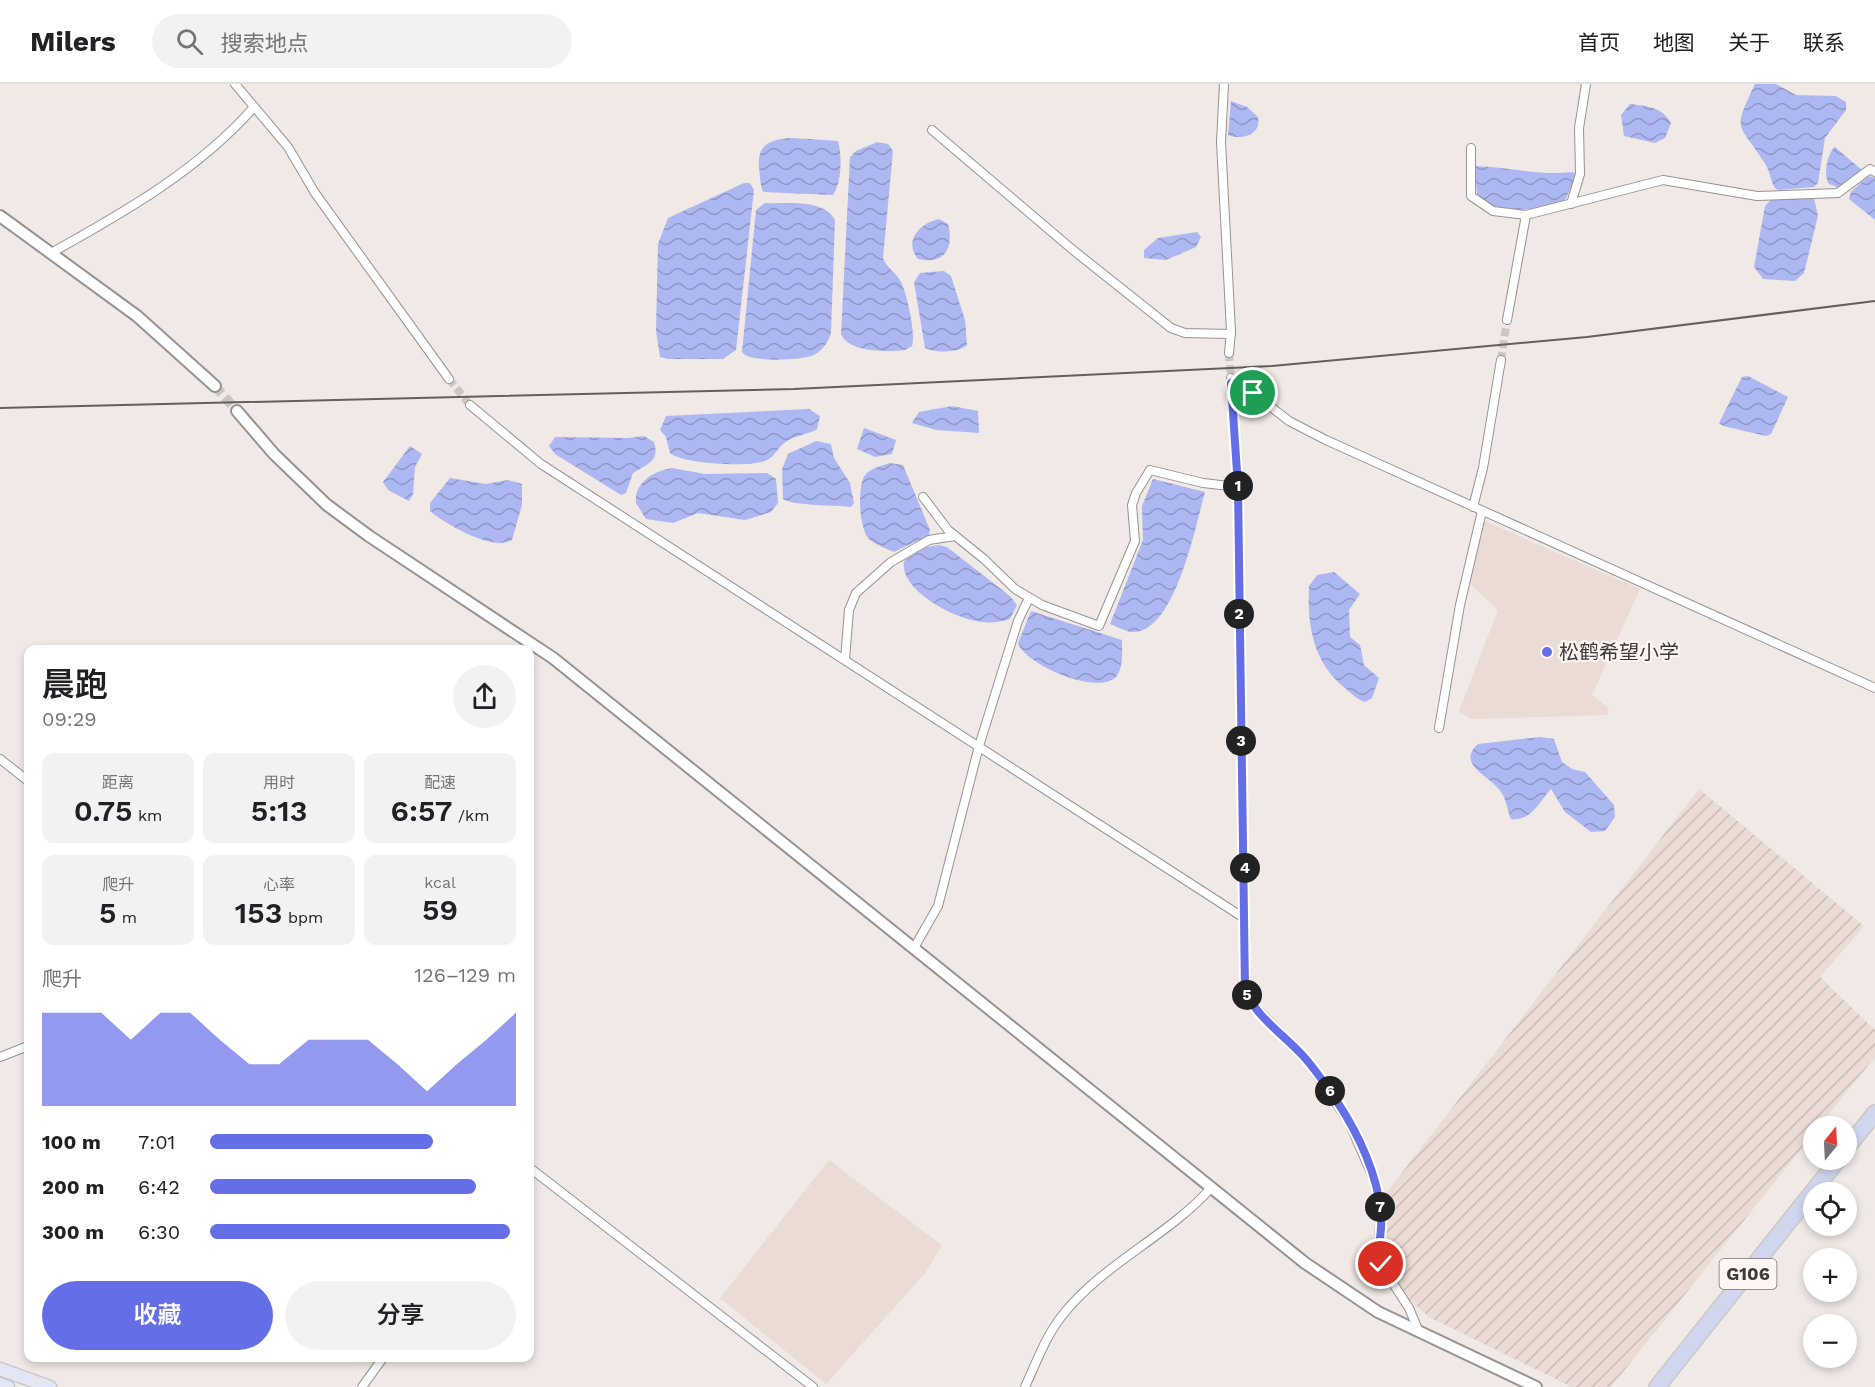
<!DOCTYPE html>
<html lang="zh">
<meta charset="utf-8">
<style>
:root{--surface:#fff;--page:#f2f2f2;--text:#202124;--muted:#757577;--line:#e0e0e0;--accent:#646ee7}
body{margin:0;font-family:"Work Sans","Noto Sans SC",sans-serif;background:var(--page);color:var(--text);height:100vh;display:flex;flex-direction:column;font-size:22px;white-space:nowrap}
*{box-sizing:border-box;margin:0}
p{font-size:20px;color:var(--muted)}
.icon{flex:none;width:33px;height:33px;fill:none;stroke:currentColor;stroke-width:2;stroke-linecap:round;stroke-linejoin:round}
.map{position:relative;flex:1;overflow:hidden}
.panel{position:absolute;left:24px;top:561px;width:510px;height:717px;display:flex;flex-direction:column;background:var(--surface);border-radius:12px;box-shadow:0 3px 9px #0003}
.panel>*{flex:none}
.needle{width:39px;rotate:18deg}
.buttons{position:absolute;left:1803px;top:1032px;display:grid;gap:12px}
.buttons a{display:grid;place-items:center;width:54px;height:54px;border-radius:50%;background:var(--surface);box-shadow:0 3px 9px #0003;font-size:30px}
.pin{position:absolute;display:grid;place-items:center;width:51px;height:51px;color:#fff;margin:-26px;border:3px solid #fff;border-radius:50%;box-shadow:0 2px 6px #0007}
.km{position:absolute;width:30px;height:30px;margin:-15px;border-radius:50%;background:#222;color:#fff;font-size:16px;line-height:30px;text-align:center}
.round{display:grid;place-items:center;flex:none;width:63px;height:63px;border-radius:32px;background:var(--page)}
.summary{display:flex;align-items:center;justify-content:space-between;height:102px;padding:0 18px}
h1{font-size:33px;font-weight:600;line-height:45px}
.stats{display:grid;grid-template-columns:repeat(3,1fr);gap:9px;height:102px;padding:6px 18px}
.stats div{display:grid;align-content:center;border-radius:12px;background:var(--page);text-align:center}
.stats b{font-size:30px;font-weight:600}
.stats small{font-size:16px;font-weight:400}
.stats p{font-size:16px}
.chart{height:168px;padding:12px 18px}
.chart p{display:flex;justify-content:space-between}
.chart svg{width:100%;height:108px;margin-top:6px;fill:var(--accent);opacity:.7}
.primary-button{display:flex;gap:12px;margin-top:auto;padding:12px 18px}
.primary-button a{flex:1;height:69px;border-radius:36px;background:var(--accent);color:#fff;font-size:24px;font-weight:600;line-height:69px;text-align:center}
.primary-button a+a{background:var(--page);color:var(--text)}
ul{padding:0 18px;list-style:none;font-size:20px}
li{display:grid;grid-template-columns:96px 72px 1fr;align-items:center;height:45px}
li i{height:15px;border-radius:8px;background:var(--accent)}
header{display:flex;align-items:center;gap:36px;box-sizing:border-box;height:84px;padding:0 30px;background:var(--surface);border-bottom:2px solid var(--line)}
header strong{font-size:28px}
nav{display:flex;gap:33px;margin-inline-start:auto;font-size:21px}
.search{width:420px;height:54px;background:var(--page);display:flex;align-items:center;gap:15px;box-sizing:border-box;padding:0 21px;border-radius:33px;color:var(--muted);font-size:22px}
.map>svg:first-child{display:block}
.built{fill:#eadbd4}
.industrial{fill:url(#industrial-furrows)}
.water{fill:url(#water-waves)}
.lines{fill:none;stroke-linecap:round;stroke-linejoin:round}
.street-tunnel{stroke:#ccc6c3;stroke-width:8;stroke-dasharray:8 4;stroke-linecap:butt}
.secondary-tunnel{stroke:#ccc6c3;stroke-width:10;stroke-dasharray:10 5;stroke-linecap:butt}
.street-casing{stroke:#99928f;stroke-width:10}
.secondary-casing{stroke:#99928f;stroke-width:14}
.primary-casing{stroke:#c9c8c8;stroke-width:15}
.highway-casing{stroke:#c9c8c8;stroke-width:18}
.street{stroke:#fff;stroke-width:8}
.secondary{stroke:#fff;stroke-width:10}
.primary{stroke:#e3e6f5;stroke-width:12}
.highway{stroke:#d0d6ee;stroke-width:15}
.rail{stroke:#635f5d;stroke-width:2}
.route-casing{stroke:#fff;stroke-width:12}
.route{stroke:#646ee7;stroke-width:8}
.poi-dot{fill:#646ee7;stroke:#fef6f2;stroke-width:2}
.labels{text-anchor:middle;stroke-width:4.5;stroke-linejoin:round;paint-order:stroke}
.shield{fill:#fef6f2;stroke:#787371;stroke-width:1.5}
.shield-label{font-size:18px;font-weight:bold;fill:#3e3b3a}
.poi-label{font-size:20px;fill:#3e3b3a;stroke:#fef6f2;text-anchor:start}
</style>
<header>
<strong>Milers</strong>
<div class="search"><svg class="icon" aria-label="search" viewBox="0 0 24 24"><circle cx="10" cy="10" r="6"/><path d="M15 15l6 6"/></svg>搜索地点</div>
<nav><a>首页</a><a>地图</a><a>关于</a><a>联系</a></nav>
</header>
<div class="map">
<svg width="1875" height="1303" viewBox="0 0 1875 1303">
<defs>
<pattern id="industrial-furrows" width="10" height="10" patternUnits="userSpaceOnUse" patternTransform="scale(1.5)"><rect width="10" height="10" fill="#eadbd4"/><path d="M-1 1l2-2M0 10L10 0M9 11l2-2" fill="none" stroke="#cabdb7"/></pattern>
<pattern id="water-waves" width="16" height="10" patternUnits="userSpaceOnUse" patternTransform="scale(1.5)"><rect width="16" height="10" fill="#adb8f2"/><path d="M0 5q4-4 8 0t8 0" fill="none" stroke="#8e97c5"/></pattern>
</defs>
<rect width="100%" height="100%" fill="#f0e9e5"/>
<g class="built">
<path d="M1482,436l158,69 -48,106 17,14 -2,6 -136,4 -12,-8 39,-101 -30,-28z"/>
<path d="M829,1076l113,85 -16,27 -100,112 -106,-86z"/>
</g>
<path class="industrial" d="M1699,705l165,137 -44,51 55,53v27l-56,69h-5l-1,8 -202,253h-39l-143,-70 -22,-20 -23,-39 3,-66z"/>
<g class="water">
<path d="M1755,0h21l20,11 40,1 10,6v8l-21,28 -7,45 -4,4 -36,3 -3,-2c-5,-8 -5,-18 -11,-26 -26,-41 -32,-29 -9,-78z"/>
<path d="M1231,17l16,6 11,10c4,17 -16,24 -30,18z"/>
<path d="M1630,20c16,2 33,3 41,19l-6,15 -10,5 -31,-7 -3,-21z"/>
<path d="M793,54l45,3c4,14 4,42 -5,54l-70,-3c-3,-8 -3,-17 -4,-25 -2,-24 13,-28 34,-29z"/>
<path d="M877,58l11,2 5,7 -10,107c4,10 12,14 17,22 7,13 16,53 12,66l-7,4c-17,2 -56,3 -64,-16l9,-177 6,-6z"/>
<path d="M1835,63l28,24 -21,18 -13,-5c-6,-8 -2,-31 6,-37z"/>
<path d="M1475,82c33,1 65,10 98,6l4,4 -13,26c-27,7 -67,16 -87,-8z"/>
<path d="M1868,92l7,1v43l-26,-21 2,-7z"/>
<path d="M744,99h6l4,7 -18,160 -13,9h-55l-8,-2 -4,-26 2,-87 10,-26z"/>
<path d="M1814,114l4,18 -14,57 -9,8 -32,-2 -9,-12 11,-61 6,-6z"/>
<path d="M765,119c21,1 58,-5 70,17l-4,112c-2,10 -10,21 -20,24 -14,4 -62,7 -69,-4l14,-142z"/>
<path d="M939,135l9,5c6,24 -3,41 -30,35 -15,-18 2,-36 21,-40z"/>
<path d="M1197,148l4,5 -5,10 -30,13 -22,-2v-8l14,-12z"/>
<path d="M944,187l7,5 14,44 2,25c-8,8 -32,8 -42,3l-11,-66 6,-9z"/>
<path d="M1748,292l40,21 -17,37 -5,2 -43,-10 -4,-3 23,-46z"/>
<path d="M952,322l26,5 1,22 -43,-3 -24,-7 7,-11z"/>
<path d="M809,325l11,7 -3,13c-9,6 -21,6 -30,12 -9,5 -12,16 -20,19 -16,8 -84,4 -97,-7l-4,-16 -6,-7 6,-14z"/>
<path d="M864,344l32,12 -4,14 -17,3 -18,-8z"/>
<path d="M644,352l10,6c6,20 -7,22 -21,31l-7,20 -5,2 -66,-41 -6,-8 6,-9 73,1z"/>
<path d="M816,357l15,3 3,14 16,25 4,20 -3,4c-15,-2 -58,-1 -68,-8l-1,-30 6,-15z"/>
<path d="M410,362l12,8 -7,13 -2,27 -4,7 -21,-11 -5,-8z"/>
<path d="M890,379l13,2 27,65 -1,5 -35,17c-7,-3 -20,-8 -25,-13 -10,-10 -12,-53 -4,-64 6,-7 16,-9 25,-12z"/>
<path d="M672,384l33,6 62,-1 9,6 2,24 -7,9 -26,8 -47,-7 -25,10 -27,-4 -10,-16c-2,-20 17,-32 36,-35z"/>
<path d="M450,394l36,6 22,-4 14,4v21l-10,35c-18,12 -67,-16 -82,-29v-8z"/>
<path d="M1153,395l52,13c-9,31 -30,144 -74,140 -7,-1 -15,-6 -21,-8l33,-84 -1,-34z"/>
<path d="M939,461l8,2 63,49 7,9 -7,14c-9,3 -19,4 -28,3 -25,-2 -83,-31 -78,-61l22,-14z"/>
<path d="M1334,488l26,22 -11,16 1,27 10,8 4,20 15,13 -7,20 -7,4c-7,-2 -13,-8 -19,-13 -33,-26 -39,-63 -37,-103l8,-11z"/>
<path d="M1031,527l91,29c0,10 2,28 -6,37 -19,19 -92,-13 -98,-34z"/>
<path d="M1540,653l14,2 8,23 10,7 13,3 29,33 1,12 -10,14 -14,1 -26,-20 -14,-23c-11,12 -20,33 -40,30 -4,-8 -4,-19 -10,-27 -10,-16 -46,-27 -23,-48z"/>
</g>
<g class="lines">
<g class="street-tunnel">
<path d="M1229,269l2,25"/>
<path d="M1501,276l6,-40"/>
<path d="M449,295l21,26"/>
</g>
<path class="secondary-tunnel" d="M215,302l22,25"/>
<g class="street-casing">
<g id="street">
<path d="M235,0l53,63 27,46 134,186"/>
<path d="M1224,0l-3,58 10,189 -2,22"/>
<path d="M932,46l141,120 98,78 14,5 46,1"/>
<path d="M1471,64v48l22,15 33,4 137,-35 94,16 81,-3 32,-24 5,3"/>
<path d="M1571,120l9,-30 -1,-46 7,-44"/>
<path d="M51,169c72,-40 148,-83 203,-146"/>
<path d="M1507,236l19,-105"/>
<path d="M1231,294l7,109 7,502 9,17 52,53 43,63 26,60 6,31 -3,35 3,17 28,43 10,24"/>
<path d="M1231,299l22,10 36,28 37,19 549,248"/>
<path d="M470,321l71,59 703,454"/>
<path d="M923,413l25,33 36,29 31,30 27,16 57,21 36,-85 -3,-36 4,-12 14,-23 53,13 35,4"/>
<path d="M1473,423l10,-39 18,-108"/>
<path d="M845,575l4,-49 7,-17 35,-31 38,-22 26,-4"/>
<path d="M1439,644l21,-123 22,-94"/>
<path d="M0,675l28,22"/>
<path d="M914,864l24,-42 41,-160 39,-125 11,-23"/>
<path d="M0,973l28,-11"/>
<path d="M530,1084l283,219"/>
<path d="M362,1303l21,-29"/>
<path d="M1025,1303c11,-24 20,-49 36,-70 41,-53 106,-80 150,-129"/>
</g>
</g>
<g class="secondary-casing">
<g id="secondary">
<path d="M0,132l137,100 78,70"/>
<path d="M237,327l37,43 53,51 42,31 184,122 752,605 73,49 158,75"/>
</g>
</g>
<g class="primary-casing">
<g id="primary">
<path d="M0,1285l50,18"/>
<path d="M0,1300l8,3"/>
</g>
</g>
<g class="highway-casing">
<g id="highway">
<path d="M1846,1065l29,-36"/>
<path d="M1657,1303l181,-227"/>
</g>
</g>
<use href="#street" class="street"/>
<use href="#secondary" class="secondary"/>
<use href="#primary" class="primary"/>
<use href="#highway" class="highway"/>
<path class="rail" d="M0,324l794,-19 478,-23 315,-29 288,-36"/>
</g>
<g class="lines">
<g class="route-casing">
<path id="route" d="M1253,309l-22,-10 7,104 7,502c9,27 41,47 60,69 12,14 23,30 33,45 21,32 40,73 43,111 2,18 -5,33 0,50"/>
</g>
<use href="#route" class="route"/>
</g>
<circle class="poi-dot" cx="1547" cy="568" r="6"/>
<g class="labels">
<rect class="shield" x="1719.5" y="1175" width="57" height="30" rx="4.5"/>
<g class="shield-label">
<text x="1748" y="1196">G106</text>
</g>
<g class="poi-label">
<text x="1559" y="575">松鹤希望小学</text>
</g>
</g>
</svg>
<div class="buttons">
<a><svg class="needle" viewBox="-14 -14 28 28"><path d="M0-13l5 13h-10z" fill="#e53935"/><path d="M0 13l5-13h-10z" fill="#757577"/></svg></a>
<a><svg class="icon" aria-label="locate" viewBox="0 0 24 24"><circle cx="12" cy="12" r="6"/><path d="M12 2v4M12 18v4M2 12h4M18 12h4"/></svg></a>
<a>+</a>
<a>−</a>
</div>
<div class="pin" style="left:1253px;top:309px;background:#1e9e55"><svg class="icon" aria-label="arrive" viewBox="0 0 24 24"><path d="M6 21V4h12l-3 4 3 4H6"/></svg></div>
<div class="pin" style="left:1381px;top:1180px;background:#d93025"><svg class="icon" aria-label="check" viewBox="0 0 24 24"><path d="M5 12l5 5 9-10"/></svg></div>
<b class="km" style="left:1238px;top:402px">1</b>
<b class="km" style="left:1239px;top:530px">2</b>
<b class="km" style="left:1241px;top:657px">3</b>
<b class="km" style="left:1245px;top:784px">4</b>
<b class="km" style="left:1247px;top:911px">5</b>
<b class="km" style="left:1330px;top:1007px">6</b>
<b class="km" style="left:1380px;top:1123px">7</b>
<section class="panel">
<div class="summary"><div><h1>晨跑</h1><p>09:29</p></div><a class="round"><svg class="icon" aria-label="share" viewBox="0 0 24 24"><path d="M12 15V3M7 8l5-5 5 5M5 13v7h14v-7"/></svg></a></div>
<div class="stats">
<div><p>距离</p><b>0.75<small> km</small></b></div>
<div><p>用时</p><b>5:13</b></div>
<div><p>配速</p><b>6:57<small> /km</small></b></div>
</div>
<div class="stats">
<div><p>爬升</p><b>5<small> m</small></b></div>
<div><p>心率</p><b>153<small> bpm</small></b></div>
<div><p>kcal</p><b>59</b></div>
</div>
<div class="chart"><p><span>爬升</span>126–129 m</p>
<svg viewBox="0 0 160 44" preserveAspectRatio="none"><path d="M0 44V6L10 6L20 6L30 17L40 6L50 6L60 17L70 27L80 27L90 17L100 17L110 17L120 27L130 38L140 27L150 17L160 6V44z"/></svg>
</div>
<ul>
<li><b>100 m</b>7:01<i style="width:73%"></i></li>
<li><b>200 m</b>6:42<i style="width:87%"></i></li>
<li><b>300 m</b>6:30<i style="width:98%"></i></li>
</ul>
<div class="primary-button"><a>收藏</a><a>分享</a></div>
</section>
</div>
